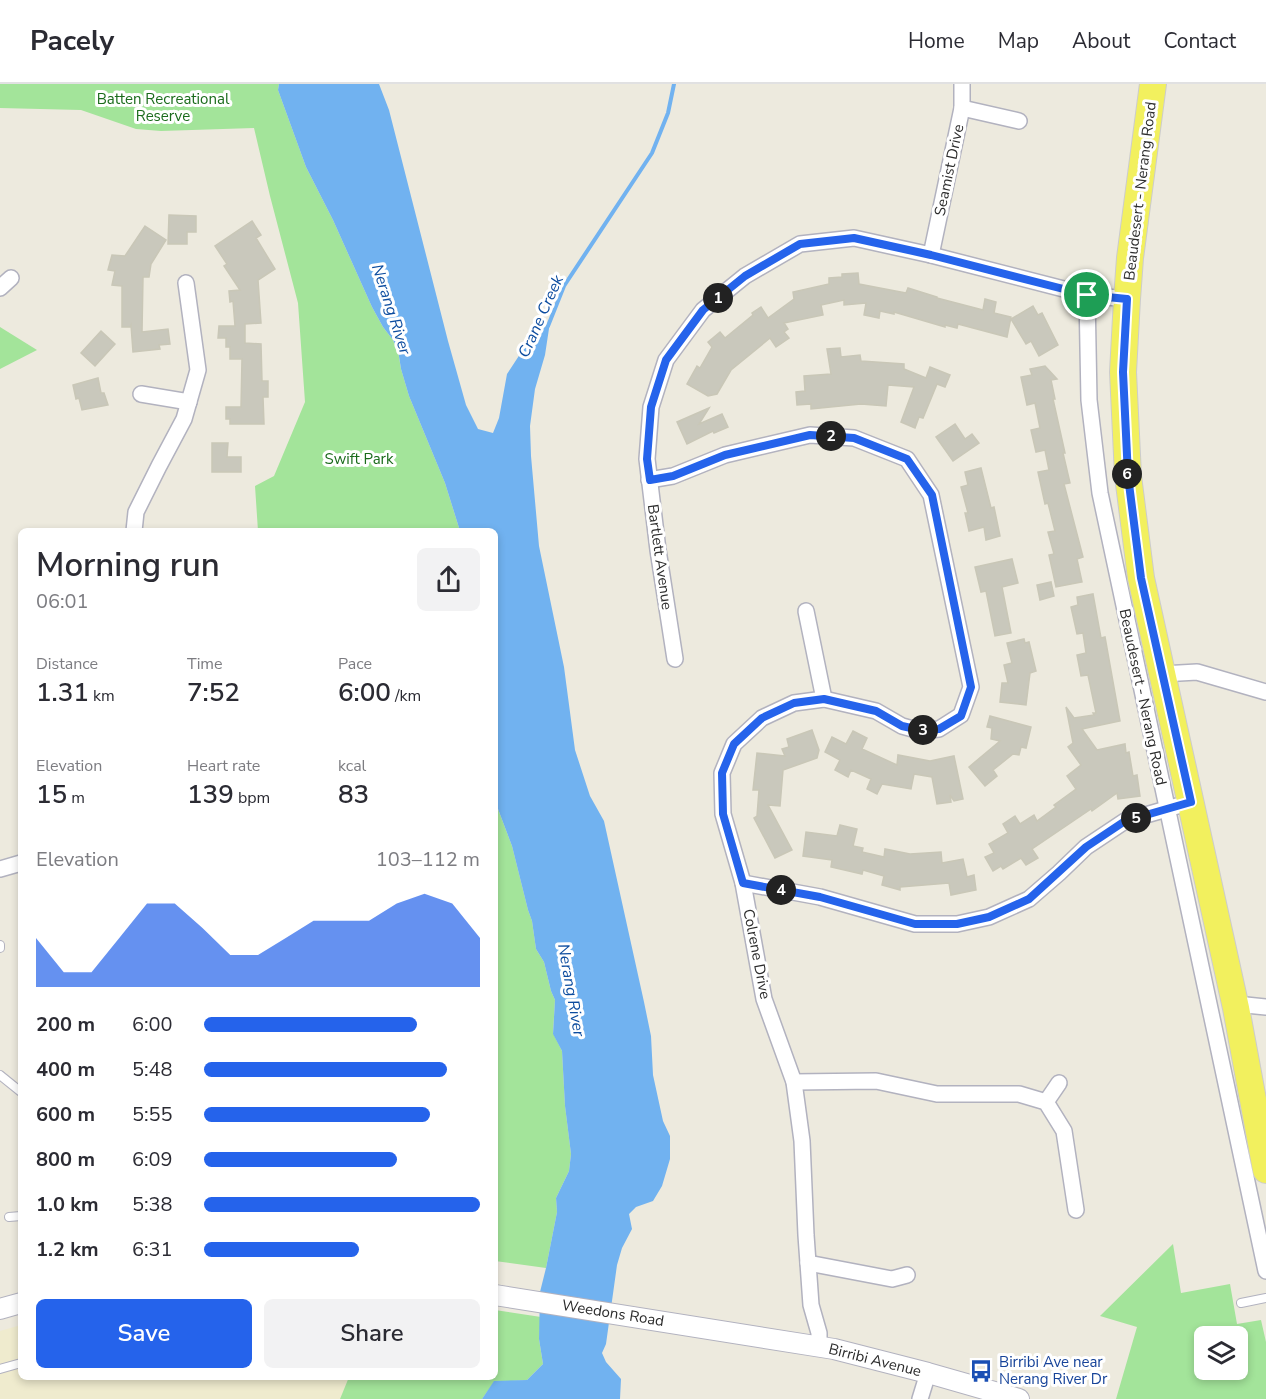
<!DOCTYPE html>
<meta charset="utf-8">
<style>
:root{--surface:#fff;--page:#f2f2f3;--text:#2b2b33;--muted:#7c7c81;--line:#e1e1e2;--accent:#2563eb}
body{margin:0;font-family:"Nunito Sans",sans-serif;background:var(--page);color:var(--text);height:100vh;display:flex;flex-direction:column;font-size:22px;white-space:nowrap}
*{box-sizing:border-box;margin:0}
p{font-size:20px;color:var(--muted)}
.icon{flex:none;width:33px;height:33px;fill:none;stroke:currentColor;stroke-width:2;stroke-linecap:round;stroke-linejoin:round}
.map{position:relative;flex:1;overflow:hidden}
.panel{position:absolute;left:18px;top:444px;width:480px;height:852px;display:flex;flex-direction:column;background:var(--surface);border-radius:9px;box-shadow:0 3px 9px #0003}
.panel>*{flex:none}
.controls{position:absolute;left:1194px;top:1242px;display:grid;gap:12px}
.controls a{display:grid;place-items:center;width:54px;height:54px;border-radius:9px;background:var(--surface);box-shadow:0 3px 9px #0003;font-size:30px}
.pin{position:absolute;display:grid;place-items:center;width:51px;height:51px;color:#fff;margin:-26px;border:3px solid #fff;border-radius:50%;box-shadow:0 2px 6px #0007}
.km{position:absolute;width:30px;height:30px;margin:-15px;border-radius:50%;background:#222;color:#fff;font-size:16px;line-height:30px;text-align:center}
.round{display:grid;place-items:center;flex:none;width:63px;height:63px;border-radius:9px;background:var(--page)}
.overview{display:flex;align-items:center;justify-content:space-between;height:102px;padding:0 18px}
h1{font-size:33px;font-weight:600;line-height:45px}
.metrics{display:grid;grid-template-columns:repeat(3,1fr);gap:9px;height:102px;padding:6px 18px}
.metrics div{display:grid;align-content:center}
.metrics b{font-size:26px;font-weight:600}
.metrics small{font-size:16px;font-weight:400}
.metrics p{font-size:16px}
.chart{height:168px;padding:12px 18px}
.chart p{display:flex;justify-content:space-between}
.chart svg{width:100%;height:108px;margin-top:6px;fill:var(--accent);opacity:.7}
.primary-button{display:flex;gap:12px;margin-top:auto;padding:12px 18px}
.primary-button a{flex:1;height:69px;border-radius:9px;background:var(--accent);color:#fff;font-size:24px;font-weight:600;line-height:69px;text-align:center}
.primary-button a+a{background:var(--page);color:var(--text)}
ul{padding:0 18px;list-style:none;font-size:20px}
li{display:grid;grid-template-columns:96px 72px 1fr;align-items:center;height:45px}
li i{height:15px;border-radius:8px;background:var(--accent)}
header{display:flex;align-items:center;gap:36px;box-sizing:border-box;height:84px;padding:0 30px;background:var(--surface);border-bottom:2px solid var(--line)}
header strong{font-size:28px}
nav{display:flex;gap:33px;margin-inline-start:auto;font-size:21px}
.map>svg:first-child{display:block}
.education{fill:#efebce}
.green{fill:#a3e49a;fill-rule:evenodd}
.water{fill:#71b2f0}
.lines{fill:none;stroke-linecap:round;stroke-linejoin:round}
.stream{stroke:#71b2f0;stroke-width:4}
.building{fill:#c9c8bc;stroke:#c9c7b7;stroke-width:1.5}
.service-casing{stroke:#b2b2bf;stroke-width:10}
.minor-casing{stroke:#b2b2bf;stroke-width:18}
.tertiary-casing{stroke:#b2b2bf;stroke-width:22}
.primary-casing{stroke:#ccc;stroke-width:28}
.service{stroke:#fff;stroke-width:8}
.minor{stroke:#fff;stroke-width:15}
.tertiary{stroke:#fff;stroke-width:20}
.primary{stroke:#f2f05e;stroke-width:26}
.route-casing{stroke:#fff;stroke-width:12}
.route{stroke:#2563eb;stroke-width:8}
.labels{text-anchor:middle;stroke-width:6;stroke-linejoin:round;paint-order:stroke}
.park-label{font-size:15px;fill:#1a6b1b;stroke:#fff}
.street-label{font-size:15px;fill:#2c2c2c;stroke:#fff}
.transit-label{font-size:15px;fill:#164399;stroke:#fff;text-anchor:start}
.water-label{font-size:16px;font-style:italic;fill:#0c4c9f;stroke:#fff}
</style>
<header>
<strong>Pacely</strong>
<nav><a>Home</a><a>Map</a><a>About</a><a>Contact</a></nav>
</header>
<div class="map">
<svg width="1266" height="1315" viewBox="0 0 1266 1315">
<rect width="100%" height="100%" fill="#edeade"/>
<path class="education" d="M21,1241v52h328l-9,22h-340v-68z"/>
<g class="green">
<path d="M0,0h279l-1,6 28,77 27,53 39,87 11,20 10,13 5,11 3,18 8,27 36,87 15,48h-202l-3,-45 19,-10 31,-74 -7,-99 -28,-107 -16,-68 -93,3 -25,-2 -55,-19 -81,-2z"/>
<path d="M0,243l37,23 -37,19z"/>
<path d="M495,717l17,45 16,64 4,11 4,28 8,13 7,29 4,9 -2,33 9,18 3,55 6,48 -2,17 -13,27 1,14 -11,56 -51,-7z"/>
<path d="M1173,1160l8,49 49,-9 7,40 24,-4 5,22v57h-150l21,-72 -37,-11zM1204,1252h34v34h-34z"/>
<path d="M495,1226l46,7 -2,22 4,25 -16,16 -33,2 -12,17h-142l9,-22h146z"/>
</g>
<path class="water" d="M279,0h100l10,26 59,231 18,64 12,24 15,4 6,-15 8,-44 19,-29 24,-23 -5,33 -10,34 -5,37 1,30 8,90 25,121 11,83 15,46 14,25 40,181 7,34 2,39 10,46 7,15v23l-8,27 -9,15 -17,6 -7,7 3,15 -10,19 -5,17 -11,79 -4,9 4,9 15,17 -1,20h-138l12,-18 33,-1 16,-16 -4,-25 1,-47 6,-24 11,-56 -1,-14 13,-27 2,-17 -6,-48 -3,-55 -9,-17 2,-34 -4,-9 -7,-29 -8,-13 -4,-28 -4,-11 -16,-64 -17,-45v-34l3,-12 -3,-8v-216h-35l-15,-48 -36,-87 -8,-27 -3,-19 -5,-10 -10,-13 -11,-20 -39,-87 -27,-53 -28,-77z"/>
<g class="lines">
<path class="stream" d="M548,242l16,-40 88,-133 16,-40 6,-29"/>
</g>
<g class="building">
<path d="M169,131l27,1v16h-9v12h-19z"/>
<path d="M252,137l9,14 -5,3 19,31 -17,11 3,43 -16,1v19l16,1 1,37h6v16h-5l1,27h-34v-5h-4v-12h15l1,-48h-12v-12h-4v-9h-8l1,-12h16l-2,-25 -3,1 -1,-11 11,-1 -16,-24 3,-2 -12,-18z"/>
<path d="M145,142l21,14 -15,24 -2,13h-6l-1,55 26,-3 2,15 -11,1 1,4 -27,3 -2,-27 -1,2h-8v-41l-10,-1 3,-14 -7,-1 4,-15 13,1z"/>
<path d="M858,189l1,11 47,9 2,-5 29,9v1l46,12 2,-11 11,3 -2,11 17,4 -4,20 -49,-13 -1,4 -12,-3v2l-51,-15v2l-14,-3 -1,7 -15,-3 2,-12 -22,2v-5l-23,5 2,10 -39,8 4,6 -4,3 5,6 -13,9 -6,-9 -39,32 -14,24 -9,2 -21,-12 10,-18 3,2 12,-21 -4,-5 12,-10 5,6 28,-23 -1,-2 9,-6 7,11 26,-19 -1,-7 36,-8v-6l13,-1v-3z"/>
<path d="M1033,222l5,9 4,-2 16,32 -19,11 -8,-15 -5,3 -15,-25z"/>
<path d="M101,247l14,13 -20,22 -14,-13z"/>
<path d="M840,264l1,9 19,-2 1,6 43,3v5l22,9 4,-11 20,8 -5,12 -8,-3 -14,34 -4,-1 -4,11 -14,-6 13,-35 -26,-2 -2,21 -25,-2 -50,5v-5l-14,1 -1,-13 9,-1 -1,-15 27,-2 -4,-25z"/>
<path d="M1045,282l12,13 -6,1 4,19h-2l12,54h-2l7,30 -6,1 19,73 -6,2 5,23 -26,5 -7,-32 5,-1 -6,-22 7,-1 -7,-28 -3,1 -7,-32 11,-2 -4,-20 -9,2 -5,-22 9,-2 -5,-25 -8,2 -6,-28 11,-2 -2,-6z"/>
<path d="M98,294l3,15h3l4,12 -26,5 -3,-12 -3,1 -3,-14z"/>
<path d="M709,324l-10,16 23,-10 6,13 -14,6 -1,-2 -26,13 -10,-22z"/>
<path d="M955,340l10,15 7,-5 7,9 -26,18 -17,-24z"/>
<path d="M212,359h16l-1,14h14v15h-29z"/>
<path d="M981,384l10,40 3,-1 6,29 -14,4 -2,-13 -15,4 -4,-18h3l-7,-26 7,-2 -3,-13z"/>
<path d="M1012,475l6,24 -16,4 9,46 -16,3 -9,-45 -5,1 -6,-25z"/>
<path d="M1051,498l3,14 -14,4 -3,-15z"/>
<path d="M1093,510l8,44 4,-1 15,84 -38,8 15,21 28,-6 1,9 3,-1 4,24 4,-1 3,21 -22,3 -1,-6 -25,18 -1,-2 -59,40 6,9 -12,7 -5,-7 -18,11 -2,-3 -8,5 -8,-14 9,-4 -5,-9 19,-11 -5,-9 12,-8 5,8 14,-9 3,6 19,-14 -2,-2 22,-16 -9,-13 14,-11 -13,-18 5,-4 -7,-36 8,11 20,-3 -1,-2h3l-8,-38 -7,1 -4,-21 9,-2 -3,-20 -6,1 -6,-27 7,-2 -1,-8z"/>
<path d="M1024,555l1,4 4,-1 7,29 -6,2 -4,32 -26,-3 2,-19h6l-4,-18 8,-2 -5,-20z"/>
<path d="M990,632l41,11 -5,21 -5,-1 -2,8 -6,-1 -20,16 4,6 -12,10 -16,-19 31,-26 -9,-2 1,-11 -5,-1z"/>
<path d="M812,646l7,20 -2,8 -34,12 -3,36 -12,-1 24,45 -17,8 -21,-40 3,-2 2,-26h-6l4,-37 28,3 -3,-7 7,-2 -2,-8z"/>
<path d="M853,647l14,7 -5,11 35,16 1,-10 32,6 24,-5 9,43 -9,2 -4,-6 1,7 -14,2 -5,-27 -18,-3 -3,15 -29,-5 -5,10 -10,-5 4,-10 -20,-9 -3,7 -13,-7 5,-10 -15,-8 7,-15 14,7z"/>
<path d="M840,741l17,4 -4,17 10,2 -1,4 22,5 1,-8 25,5 31,-2 1,11 21,-4 4,18 7,-2 2,15 -25,5 -2,-12 -49,4v3l-18,-5 2,-9 -21,-6 -1,4 -31,-7 1,-7 -29,-4 3,-24 31,4z"/>
</g>
<g class="lines">
<g class="service-casing">
<g id="service">
<path d="M0,864v-3"/>
<path d="M0,991l21,17"/>
<path d="M9,1133l12,-1"/>
<path d="M1241,1219l25,-5"/>
<path d="M0,1285l21,-6"/>
</g>
</g>
<g class="minor-casing">
<g id="minor">
<path d="M962,24l57,13"/>
<path d="M931,171l31,-147v-24"/>
<path d="M0,204l11,-10"/>
<path d="M1087,211l2,105 11,93 166,778"/>
<path d="M141,310l48,8"/>
<path d="M649,396l24,-4 52,-21 85,-20 44,3 53,21 24,36 40,192 -10,28 -22,14 -19,2 -18,-5 -26,-15 -52,-12 -30,4 -32,15 -28,26 -12,29 1,41 20,69 21,116 30,83 8,59 4,94 5,70 8,28v14"/>
<path d="M134,447l2,-19 23,-46 25,-47 14,-49 -12,-87"/>
<path d="M806,527l18,88"/>
<path d="M675,575l-17,-109 -11,-91 4,-52 15,-47 37,-50 42,-34 55,-32 54,-6 77,17 156,40 40,4"/>
<path d="M1162,590l35,-2 69,20"/>
<path d="M0,785l21,-6"/>
<path d="M743,799l77,14 95,27h42l32,-7 40,-18 30,-26 27,-26 39,-26 52,-15"/>
<path d="M1236,924l10,-3 20,2"/>
<path d="M794,998l82,-1 61,13h82l27,8 18,29 12,79"/>
<path d="M1046,1018l13,-19"/>
<path d="M808,1179l84,16 15,-4"/>
<path d="M920,1315l8,-26"/>
</g>
</g>
<g class="tertiary-casing">
<g id="tertiary">
<path d="M495,1211l339,54 94,24 91,26"/>
<path d="M0,1225l21,-6"/>
</g>
</g>
<g class="primary-casing">
<path id="primary" d="M1153,0l-23,174 -3,41 -4,73 5,104 13,102 95,430 30,162"/>
</g>
<use href="#service" class="service"/>
<use href="#minor" class="minor"/>
<use href="#tertiary" class="tertiary"/>
<use href="#primary" class="primary"/>
</g>
<g class="lines">
<g class="route-casing">
<path id="route" d="M854,154l77,17 156,40 40,4 -4,73 5,104 13,102 50,224 -66,19 -39,26 -57,52 -40,18 -32,7h-42l-95,-27 -77,-14 -20,-69 -1,-41 12,-29 28,-26 32,-15 30,-4 52,12 26,15 18,4 19,-1 22,-13 10,-29 -39,-192 -25,-36 -53,-21 -44,-3 -85,20 -52,21 -23,4 -3,-21 4,-52 15,-47 37,-50 42,-34 55,-32z"/>
</g>
<use href="#route" class="route"/>
</g>
<defs>
<g id="bus-bare" transform="scale(1.8)"><path d="M-5-6H5V4H4V6H2V4H-2V6H-4V4H-5ZM-3.5-4V0h7V-4ZM-3.5 1.2v1.5H-2V1.2ZM2 1.2v1.5H3.5V1.2Z" fill="#1a4fb4" stroke="#fff" stroke-width="2.5" paint-order="stroke"/></g>
</defs>
<g fill-rule="evenodd">
<use href="#bus-bare" x="981" y="1287"/>
</g>
<g class="labels">
<g class="park-label">
<text x="163" y="20">Batten Recreational<tspan x="163" dy="17">Reserve</tspan></text>
<text x="359" y="380">Swift Park</text>
</g>
<g class="street-label">
<text transform="translate(949 86) rotate(-78)" y="5">Seamist Drive</text>
<text transform="translate(1140 107) rotate(-83)" y="5">Beaudesert - Nerang Road</text>
<text transform="translate(660 473) rotate(82)" y="5">Bartlett Avenue</text>
<text transform="translate(1143 613) rotate(78)" y="5">Beaudesert - Nerang Road</text>
<text transform="translate(757 870) rotate(79)" y="5">Colrene Drive</text>
<text transform="translate(613 1229) rotate(9)" y="5">Weedons Road</text>
<text transform="translate(875 1276) rotate(14)" y="5">Birribi Avenue</text>
</g>
<g class="transit-label">
<text x="999" y="1283">Birribi Ave near<tspan x="999" dy="17">Nerang River Dr</tspan></text>
</g>
<g class="water-label">
<text transform="translate(392 225) rotate(72)" y="6">Nerang River</text>
<text transform="translate(540 232) rotate(-66)" y="6">Crane Creek</text>
<text transform="translate(572 906) rotate(80)" y="6">Nerang River</text>
</g>
</g>
</svg>
<div class="controls">
<a><svg class="icon" aria-label="layers" viewBox="0 0 24 24"><path d="M12 4l9 5-9 5-9-5zM3 14l9 5 9-5"/></svg></a>
</div>
<div class="pin" style="left:1087px;top:211px;background:#1e9e55"><svg class="icon" aria-label="arrive" viewBox="0 0 24 24"><path d="M6 21V4h12l-3 4 3 4H6"/></svg></div>
<b class="km" style="left:718px;top:214px">1</b>
<b class="km" style="left:831px;top:352px">2</b>
<b class="km" style="left:923px;top:646px">3</b>
<b class="km" style="left:781px;top:806px">4</b>
<b class="km" style="left:1136px;top:734px">5</b>
<b class="km" style="left:1127px;top:390px">6</b>
<section class="panel">
<div class="overview"><div><h1>Morning run</h1><p>06:01</p></div><a class="round"><svg class="icon" aria-label="share" viewBox="0 0 24 24"><path d="M12 15V3M7 8l5-5 5 5M5 13v7h14v-7"/></svg></a></div>
<div class="metrics">
<div><p>Distance</p><b>1.31<small> km</small></b></div>
<div><p>Time</p><b>7:52</b></div>
<div><p>Pace</p><b>6:00<small> /km</small></b></div>
</div>
<div class="metrics">
<div><p>Elevation</p><b>15<small> m</small></b></div>
<div><p>Heart rate</p><b>139<small> bpm</small></b></div>
<div><p>kcal</p><b>83</b></div>
</div>
<div class="chart"><p><span>Elevation</span>103–112 m</p>
<svg viewBox="0 0 160 44" preserveAspectRatio="none"><path d="M0 44V24L10 38L20 38L30 24L40 10L50 10L60 20L70 31L80 31L90 24L100 17L110 17L120 17L130 10L140 6L150 10L160 24V44z"/></svg>
</div>
<ul>
<li><b>200 m</b>6:00<i style="width:77%"></i></li>
<li><b>400 m</b>5:48<i style="width:88%"></i></li>
<li><b>600 m</b>5:55<i style="width:82%"></i></li>
<li><b>800 m</b>6:09<i style="width:70%"></i></li>
<li><b>1.0 km</b>5:38<i style="width:100%"></i></li>
<li><b>1.2 km</b>6:31<i style="width:56%"></i></li>
</ul>
<div class="primary-button"><a>Save</a><a>Share</a></div>
</section>
</div>
